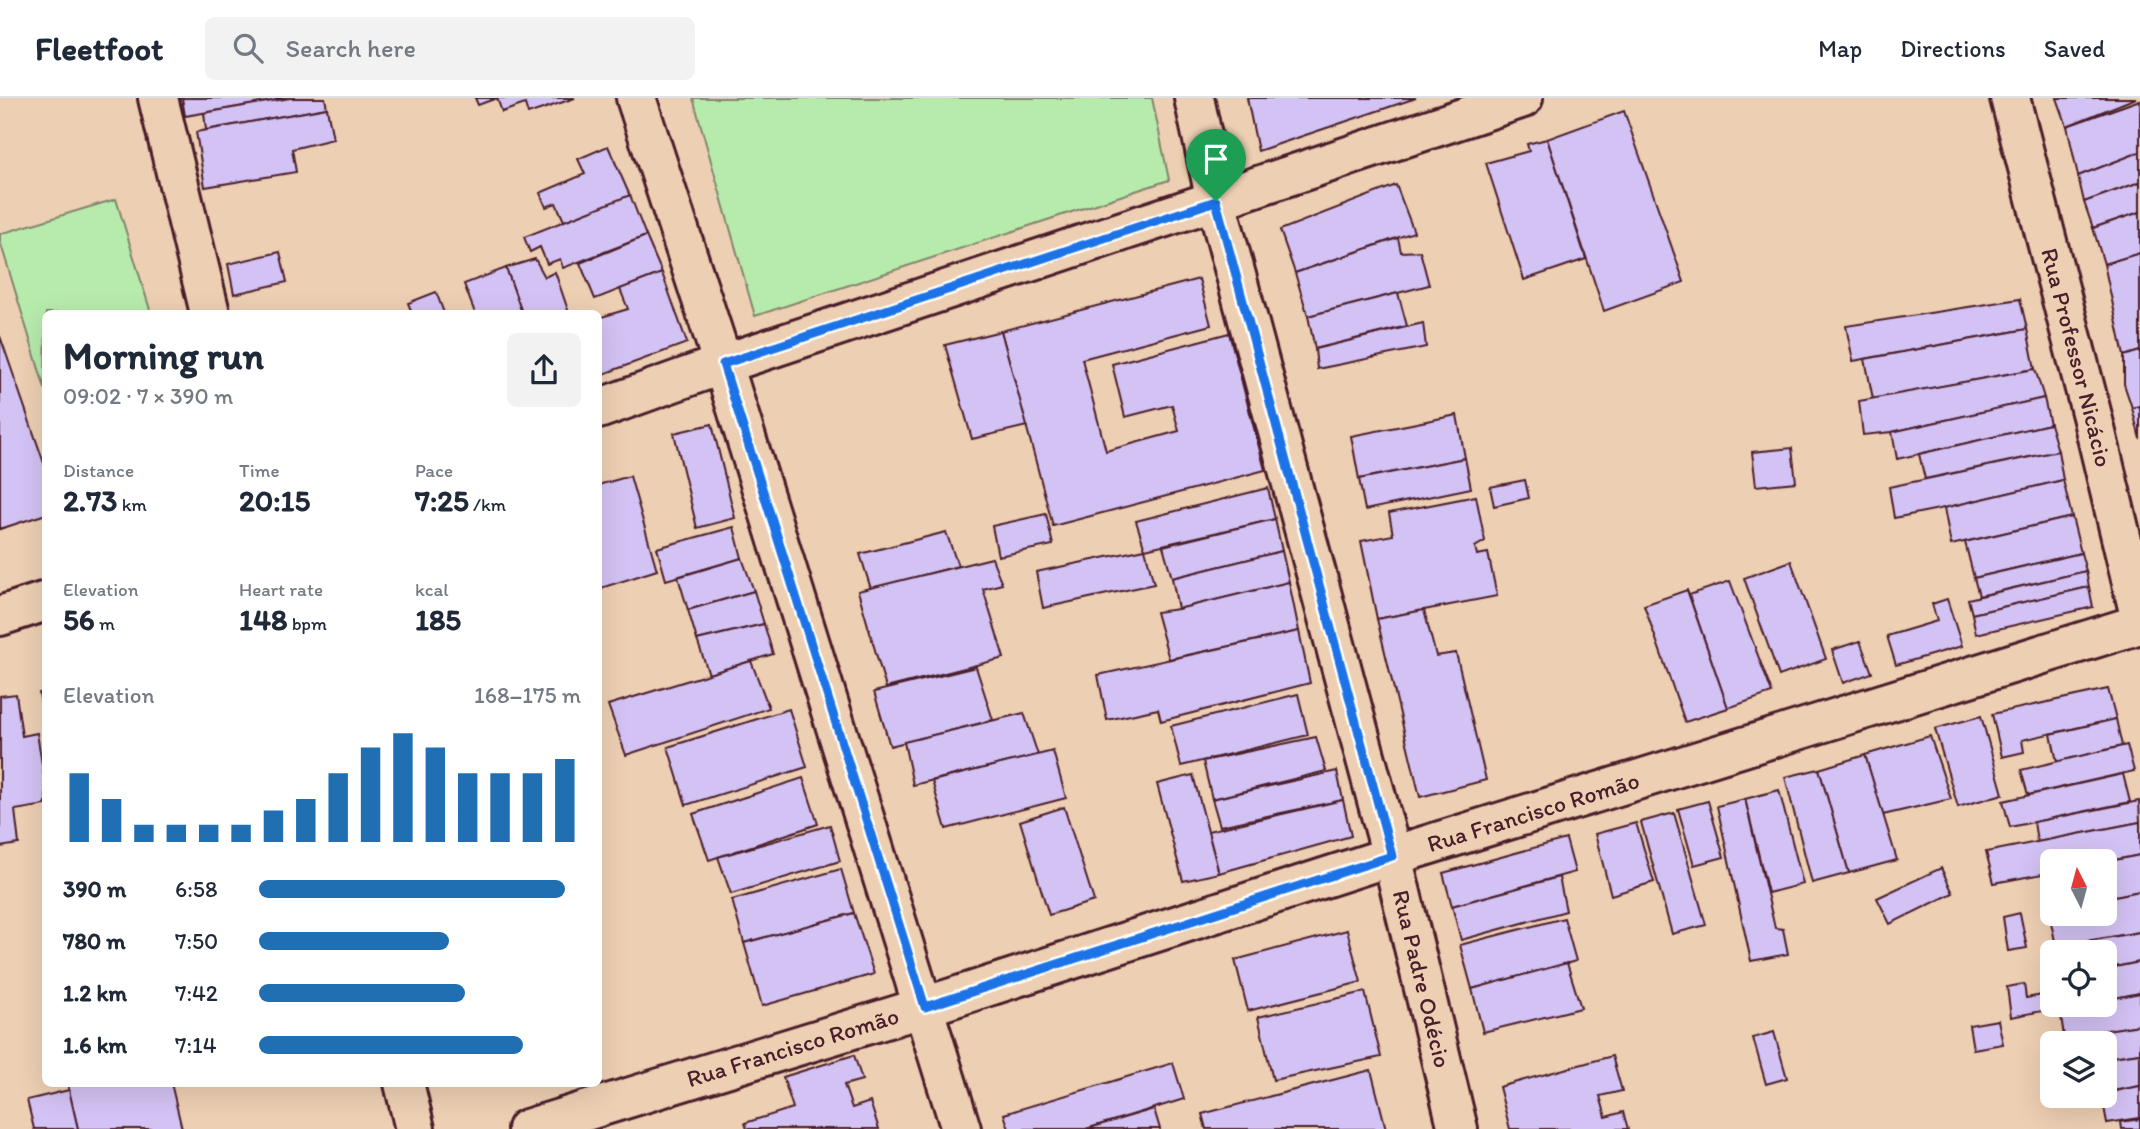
<!DOCTYPE html>
<meta charset="utf-8">
<style>
:root{--surface:#fff;--page:#f2f2f3;--text:#1f2937;--muted:#747a83;--line:#e0e1e3;--accent:#1f6fb2}
body{margin:0;font-family:Itim,sans-serif;background:var(--page);color:var(--text);height:100vh;display:flex;flex-direction:column;font-size:26px;white-space:nowrap}
*{box-sizing:border-box;margin:0}
p{font-size:23px;color:var(--muted)}
.icon{flex:none;width:38px;height:38px;fill:none;stroke:currentColor;stroke-width:2;stroke-linecap:round;stroke-linejoin:round}
.map{position:relative;flex:1;overflow:hidden}
.sheet{position:absolute;left:42px;top:212px;width:560px;height:777px;display:flex;flex-direction:column;background:var(--surface);border-radius:10px;box-shadow:0 7px 28px #0002}
.sheet>*{flex:none}
.needle{width:46px;rotate:354deg}
.controls{position:absolute;left:2040px;top:751px;display:grid;gap:14px}
.controls a{display:grid;place-items:center;width:77px;height:77px;border-radius:10px;background:var(--surface);box-shadow:0 7px 28px #0002;font-size:35px}
.pin{position:absolute;display:grid;place-items:center;width:60px;height:60px;color:#fff;margin:-72px -30px;border-radius:50% 50% 50% 0;rotate:-45deg;box-shadow:0 0 7px #0007}
.pin .icon{rotate:45deg}
.round{display:grid;place-items:center;flex:none;width:74px;height:74px;border-radius:10px;background:var(--page)}
.head{display:flex;align-items:center;justify-content:space-between;height:119px;padding:0 21px}
h1{font-size:38px;font-weight:800;line-height:52px}
.figures{display:grid;grid-template-columns:repeat(3,1fr);gap:10px;height:119px;padding:7px 21px}
.figures div{display:grid;align-content:center}
.figures b{font-size:30px;font-weight:800}
.figures small{font-size:19px;font-weight:400}
.figures p{font-size:19px}
.chart{height:196px;padding:14px 21px}
.chart p{display:flex;justify-content:space-between}
.chart svg{width:100%;height:126px;margin-top:7px;stroke:var(--accent);stroke-width:6}
ul{padding:0 21px;list-style:none;font-size:23px}
li{display:grid;grid-template-columns:112px 84px 1fr;align-items:center;height:52px}
li i{height:18px;border-radius:9px;background:var(--accent)}
header{display:flex;align-items:center;gap:42px;box-sizing:border-box;height:98px;padding:0 35px;background:var(--surface);border-bottom:2px solid var(--line)}
header strong{font-size:33px}
nav{display:flex;gap:38px;margin-inline-start:auto;font-size:24px}
.search{width:490px;height:63px;background:var(--page);display:flex;align-items:center;gap:18px;box-sizing:border-box;padding:0 24px;border-radius:10px;color:var(--muted);font-size:26px}
.map>svg:first-child{display:block}
.green{fill:#b7ebac;stroke:#80856c;stroke-width:2}
.building{fill:#d3c2f4;stroke:#4a1f2b;stroke-width:2}
.lines{fill:none;stroke-linecap:round;stroke-linejoin:round}
.street-casing{stroke:#4a1f2b;stroke-width:44}
.street{stroke:#edcfb3;stroke-width:38}
.route-casing{stroke:#fff;stroke-width:14}
.route{stroke:#1a73e8;stroke-width:9}
.labels{text-anchor:middle;stroke-width:7;stroke-linejoin:round;paint-order:stroke}
.street-label{font-size:24px;fill:#4a1f2b;stroke:#edcfb3}
</style>
<header>
<strong>Fleetfoot</strong>
<div class="search"><svg class="icon" aria-label="search" viewBox="0 0 24 24"><circle cx="10" cy="10" r="6"/><path d="M15 15l6 6"/></svg>Search here</div>
<nav><a>Map</a><a>Directions</a><a>Saved</a></nav>
</header>
<div class="map">
<svg width="2140" height="1031" viewBox="0 0 2140 1031">
<rect width="100%" height="100%" fill="#edcfb3"/>
<filter id="ink" filterUnits="userSpaceOnUse"><feTurbulence type="fractalNoise" baseFrequency=".0143" numOctaves="2"/><feDisplacementMap in="SourceGraphic" scale="14" xChannelSelector="R" yChannelSelector="G"/><feConvolveMatrix kernelMatrix="1 2 1 2 8 2 1 2 1" color-interpolation-filters="sRGB"/></filter>
<g filter="url(#ink)">
<g class="green">
<path d="M693,0h459l17,82 -414,136z"/>
<path d="M116,101l35,114h-105l-1,76 -45,-148v-7z"/>
</g>
<g class="building">
<path d="M182,0h108l-105,18z"/>
<path d="M290,0h35l2,10 -121,22 -2,-17z"/>
<path d="M475,0h100l-47,16 -3,-10 -23,8 -5,-14 -19,7z"/>
<path d="M1247,0h169l-158,53z"/>
<path d="M2057,0h79l-69,28z"/>
<path d="M2140,2v52l-62,24 -11,-50z"/>
<path d="M327,10l6,31 -41,10 4,23 -91,15 -9,-55z"/>
<path d="M1624,13l60,171 -80,29 -57,-172z"/>
<path d="M1547,41l39,120 -62,21 -38,-117 43,-12 -2,-7z"/>
<path d="M608,48l22,50 -66,25 -8,-18 -10,4 -6,-14 45,-19 -7,-15z"/>
<path d="M2140,54v30l-56,20 -6,-26z"/>
<path d="M2140,84v30l-47,16 -9,-26z"/>
<path d="M1396,87l18,47 -119,41 -15,-43z"/>
<path d="M630,97l16,41 -83,32 -3,-9 -13,5 -7,-17 -10,5 -6,-15z"/>
<path d="M2140,114v41l-36,11 -11,-36z"/>
<path d="M646,138l16,37 -67,26 -15,-36z"/>
<path d="M1398,140l3,14 19,-1 9,34 -121,31 -13,-43z"/>
<path d="M280,154l7,30 -53,12 -6,-30z"/>
<path d="M2140,155v98l-16,5 -20,-92z"/>
<path d="M535,161l10,18 10,-5 14,41h-47l-16,-45z"/>
<path d="M506,170l16,45h-47l-11,-29z"/>
<path d="M662,175l25,70 -89,33v-58l30,-9 -8,-20z"/>
<path d="M1199,181l12,46 -129,34 24,92 73,-20 -7,-26 -47,12 -13,-53 117,-31 36,137 -212,56 -52,-195z"/>
<path d="M436,194l8,21h-32l-4,-10z"/>
<path d="M1398,195l9,33 -92,23 -7,-33z"/>
<path d="M2020,201l7,30 -174,32 -7,-35z"/>
<path d="M1423,225l3,24 -109,22 -2,-20z"/>
<path d="M2027,231l8,40 -162,30 -8,-40z"/>
<path d="M1001,233l26,95 -55,13 -27,-94z"/>
<path d="M0,238l46,133v45l-46,15z"/>
<path d="M2140,253v55l-8,2 -8,-24v-28z"/>
<path d="M2035,271l9,29 -152,34 -29,3 -4,-34z"/>
<path d="M2044,300l6,26 -153,35 -5,-27z"/>
<path d="M2140,308v33l-8,-31z"/>
<path d="M1457,317l8,43 -106,21 -8,-43z"/>
<path d="M712,326l23,94 -38,10 -23,-95z"/>
<path d="M2050,326l8,27 -133,28 -6,-25z"/>
<path d="M1792,350l4,34 -40,4 -4,-34z"/>
<path d="M2058,353l5,29 -119,28 -50,10 -5,-31z"/>
<path d="M1465,360l6,30 -106,22 -6,-31z"/>
<path d="M630,378l27,94 -59,19v-104z"/>
<path d="M1525,382l4,18 -35,8 -4,-19z"/>
<path d="M2063,382l9,37 -121,28 -7,-37z"/>
<path d="M1268,390l7,31 -130,30 -9,-28z"/>
<path d="M1476,398l9,45 -10,6 2,8 11,-2 9,43 -120,23 -16,-78 32,-6 -4,-22z"/>
<path d="M1046,416l7,31 -55,11 -6,-30z"/>
<path d="M2072,419l9,36 -107,25 -9,-36z"/>
<path d="M1275,421l7,32 -110,27 -9,-32z"/>
<path d="M734,429l8,31 -76,22 -9,-32z"/>
<path d="M946,434l12,34 -87,23 -11,-35z"/>
<path d="M1145,451l9,35 -111,24 -7,-36z"/>
<path d="M1282,453l7,31 -111,27 -6,-31z"/>
<path d="M2081,455l5,18 -107,25 -5,-18z"/>
<path d="M742,460l12,33 -66,19 -10,-33z"/>
<path d="M992,460l10,26 -19,5 21,69 -118,30 -28,-97z"/>
<path d="M1791,463l35,98 -47,17 -35,-98z"/>
<path d="M2086,473l3,16 -117,27 -4,-15z"/>
<path d="M1730,483l42,112 -44,15 -39,-113z"/>
<path d="M1289,484l10,49 -130,28 -13,-47 22,-3z"/>
<path d="M2089,489l4,20 -117,27 -4,-20z"/>
<path d="M1687,492l41,118 -43,14 -41,-117z"/>
<path d="M754,493l10,33 -67,16 -9,-30z"/>
<path d="M1947,501l15,47 -66,19 -9,-29 50,-15 -5,-17z"/>
<path d="M1424,512l12,46 20,-3 30,127 -66,17 -43,-178z"/>
<path d="M764,526l9,30 -64,20 -12,-34z"/>
<path d="M1299,533l11,52 -149,38 -3,-12 -51,11 -9,-45z"/>
<path d="M1860,543l12,32 -29,10 -11,-33z"/>
<path d="M751,563l18,47 -143,47 -18,-50z"/>
<path d="M976,569l17,53 -103,26 -16,-54z"/>
<path d="M2108,591l8,30 -94,21 2,12 -22,5 -10,-43z"/>
<path d="M46,594v36l-7,-35z"/>
<path d="M16,596l6,42 15,-3 9,56v16l-31,5 4,34 -19,3v-151z"/>
<path d="M1298,596l10,41 -127,31 -10,-40z"/>
<path d="M789,611l18,58 -121,38 -18,-58z"/>
<path d="M1024,615l14,42 -125,30 -9,-43z"/>
<path d="M1981,618l22,78 -45,13 -23,-78z"/>
<path d="M2116,621l6,27 -65,16 -6,-28z"/>
<path d="M1930,638l21,63 -68,16 -18,-60z"/>
<path d="M1316,639l10,34 -114,28 -9,-38z"/>
<path d="M2127,647l7,26 -106,24 -7,-25z"/>
<path d="M1053,653l13,47 -120,31 -14,-48z"/>
<path d="M1865,657l32,105 -48,13 -30,-104z"/>
<path d="M1819,671l30,104 -37,10 -27,-106z"/>
<path d="M1337,673l6,29 -123,26 -8,-27z"/>
<path d="M2123,676l7,28 -120,25 -7,-26z"/>
<path d="M1193,677l26,98 -36,8 -26,-97z"/>
<path d="M803,680l15,46 -109,36 -16,-46z"/>
<path d="M1779,692l24,94 -35,9 -23,-94z"/>
<path d="M1745,701l30,129 8,1 5,25 -37,7 -34,-155z"/>
<path d="M1343,702l8,36 -132,37 -11,-42z"/>
<path d="M1708,703l16,56 -30,8 -16,-56z"/>
<path d="M2139,703l1,21 -103,20 -3,-20z"/>
<path d="M1064,709l30,94 -45,14 -29,-94z"/>
<path d="M1674,715l32,112 -34,9 -31,-112z"/>
<path d="M2140,724v33l-35,7 -52,-1v11l-59,11 -8,-31z"/>
<path d="M1636,725l18,59 -43,13 -16,-61z"/>
<path d="M830,727l10,36 -109,33 -13,-37z"/>
<path d="M1566,741l9,33 -123,34 -9,-33z"/>
<path d="M2140,757v36l-35,7v-36z"/>
<path d="M1941,770l12,25 -63,31 -13,-26z"/>
<path d="M841,771l13,44 -110,30 -12,-43z"/>
<path d="M1559,779l7,34 -105,29 -9,-34z"/>
<path d="M2140,793v41l-84,14 -8,-38 5,-1v7h52v-16z"/>
<path d="M854,815l20,61 -112,32 -18,-63z"/>
<path d="M2020,815l7,35 -19,3 -5,-34z"/>
<path d="M1564,820l12,43 -104,28 -12,-44z"/>
<path d="M1347,832l14,52 -113,29 -13,-51z"/>
<path d="M2140,834v30l-35,7v-17h-52l-1,27 -3,-31z"/>
<path d="M2140,864v31l-35,7v-31z"/>
<path d="M1567,865l14,45 -98,24 -11,-43z"/>
<path d="M2024,886l2,14 27,-5v11h25l-67,13 -4,-30z"/>
<path d="M1365,894l16,65 -108,23 -15,-63z"/>
<path d="M2140,895v32l-76,12 -4,-29 18,-4h27v-4z"/>
<path d="M1998,922l5,24 -30,5 -4,-24z"/>
<path d="M2140,927v28l-35,5v-15h-23l-2,-9z"/>
<path d="M1774,934l13,46 -21,6 -13,-46z"/>
<path d="M2140,955v33l-33,6 -2,-34z"/>
<path d="M854,957l8,25 -18,5 8,23 18,-6 9,27h-132l-2,-6 48,-15 -10,-31z"/>
<path d="M1612,958l10,35 -22,5 6,21 17,-5 5,17h-118l-11,-42z"/>
<path d="M1173,965l11,36 -98,30h-77l-5,-15z"/>
<path d="M1371,972l15,59h-180l-4,-15z"/>
<path d="M67,985h104l11,46h-104z"/>
<path d="M2140,988v32l-33,5 -5,-27h3v-3z"/>
<path d="M69,992l9,39h-44l-7,-29z"/>
<path d="M1154,1011l6,20h-74z"/>
<path d="M2140,1021v10h-18l-1,-7z"/>
</g>
<g class="lines">
<g class="street-casing">
<g id="street">
<path d="M158,0l52,215"/>
<path d="M636,0l87,266 238,765"/>
<path id="s1" d="M1194,0l22,103 176,655 66,273"/>
<path id="s2" d="M2010,0l82,318 48,200"/>
<path d="M598,311l125,-45 800,-266"/>
<path d="M0,518l46,-15"/>
<path d="M404,985l11,46"/>
<path id="s3" d="M527,1031l397,-122 468,-151 748,-232"/>
</g>
</g>
<use href="#street" class="street"/>
</g>
</g>
<g class="lines" filter="url(#ink)">
<g class="route-casing">
<path id="route" d="M1216,103l176,655 -467,151 -202,-643z"/>
</g>
<use href="#route" class="route"/>
</g>
<g class="labels">
<g class="street-label">
<text dy="8" stroke="none"><textPath href="#s2" startOffset="268">Rua Professor Nicácio</textPath></text>
<text dy="8" stroke="none"><textPath href="#s3" startOffset="1055">Rua Francisco Romão</textPath></text>
<text dy="8" stroke="none"><textPath href="#s1" startOffset="910">Rua Padre Odécio</textPath></text>
<text dy="8" stroke="none"><textPath href="#s3" startOffset="278">Rua Francisco Romão</textPath></text>
</g>
</g>
</svg>
<div class="controls">
<a><svg class="needle" viewBox="-14 -14 28 28"><path d="M0-13l5 13h-10z" fill="#e53935"/><path d="M0 13l5-13h-10z" fill="#747a83"/></svg></a>
<a><svg class="icon" aria-label="locate" viewBox="0 0 24 24"><circle cx="12" cy="12" r="6"/><path d="M12 2v4M12 18v4M2 12h4M18 12h4"/></svg></a>
<a><svg class="icon" aria-label="layers" viewBox="0 0 24 24"><path d="M12 4l9 5-9 5-9-5zM3 14l9 5 9-5"/></svg></a>
</div>
<div class="pin" style="left:1216px;top:103px;background:#1e9e55"><svg class="icon" aria-label="arrive" viewBox="0 0 24 24"><path d="M6 21V4h12l-3 4 3 4H6"/></svg></div>
<section class="sheet">
<div class="head"><div><h1>Morning run</h1><p>09:02 · 7 × 390 m</p></div><a class="round"><svg class="icon" aria-label="share" viewBox="0 0 24 24"><path d="M12 15V3M7 8l5-5 5 5M5 13v7h14v-7"/></svg></a></div>
<div class="figures">
<div><p>Distance</p><b>2.73<small> km</small></b></div>
<div><p>Time</p><b>20:15</b></div>
<div><p>Pace</p><b>7:25<small> /km</small></b></div>
</div>
<div class="figures">
<div><p>Elevation</p><b>56<small> m</small></b></div>
<div><p>Heart rate</p><b>148<small> bpm</small></b></div>
<div><p>kcal</p><b>185</b></div>
</div>
<div class="chart"><p><span>Elevation</span>168–175 m</p>
<svg viewBox="0 0 160 44" preserveAspectRatio="none"><path d="M5 44V20M15 44V29M25 44V38M35 44V38M45 44V38M55 44V38M65 44V33M75 44V29M85 44V20M95 44V11M105 44V6M115 44V11M125 44V20M135 44V20M145 44V20M155 44V15"/></svg>
</div>
<ul>
<li><b>390 m</b>6:58<i style="width:95%"></i></li>
<li><b>780 m</b>7:50<i style="width:59%"></i></li>
<li><b>1.2 km</b>7:42<i style="width:64%"></i></li>
<li><b>1.6 km</b>7:14<i style="width:82%"></i></li>
</ul>
</section>
</div>
